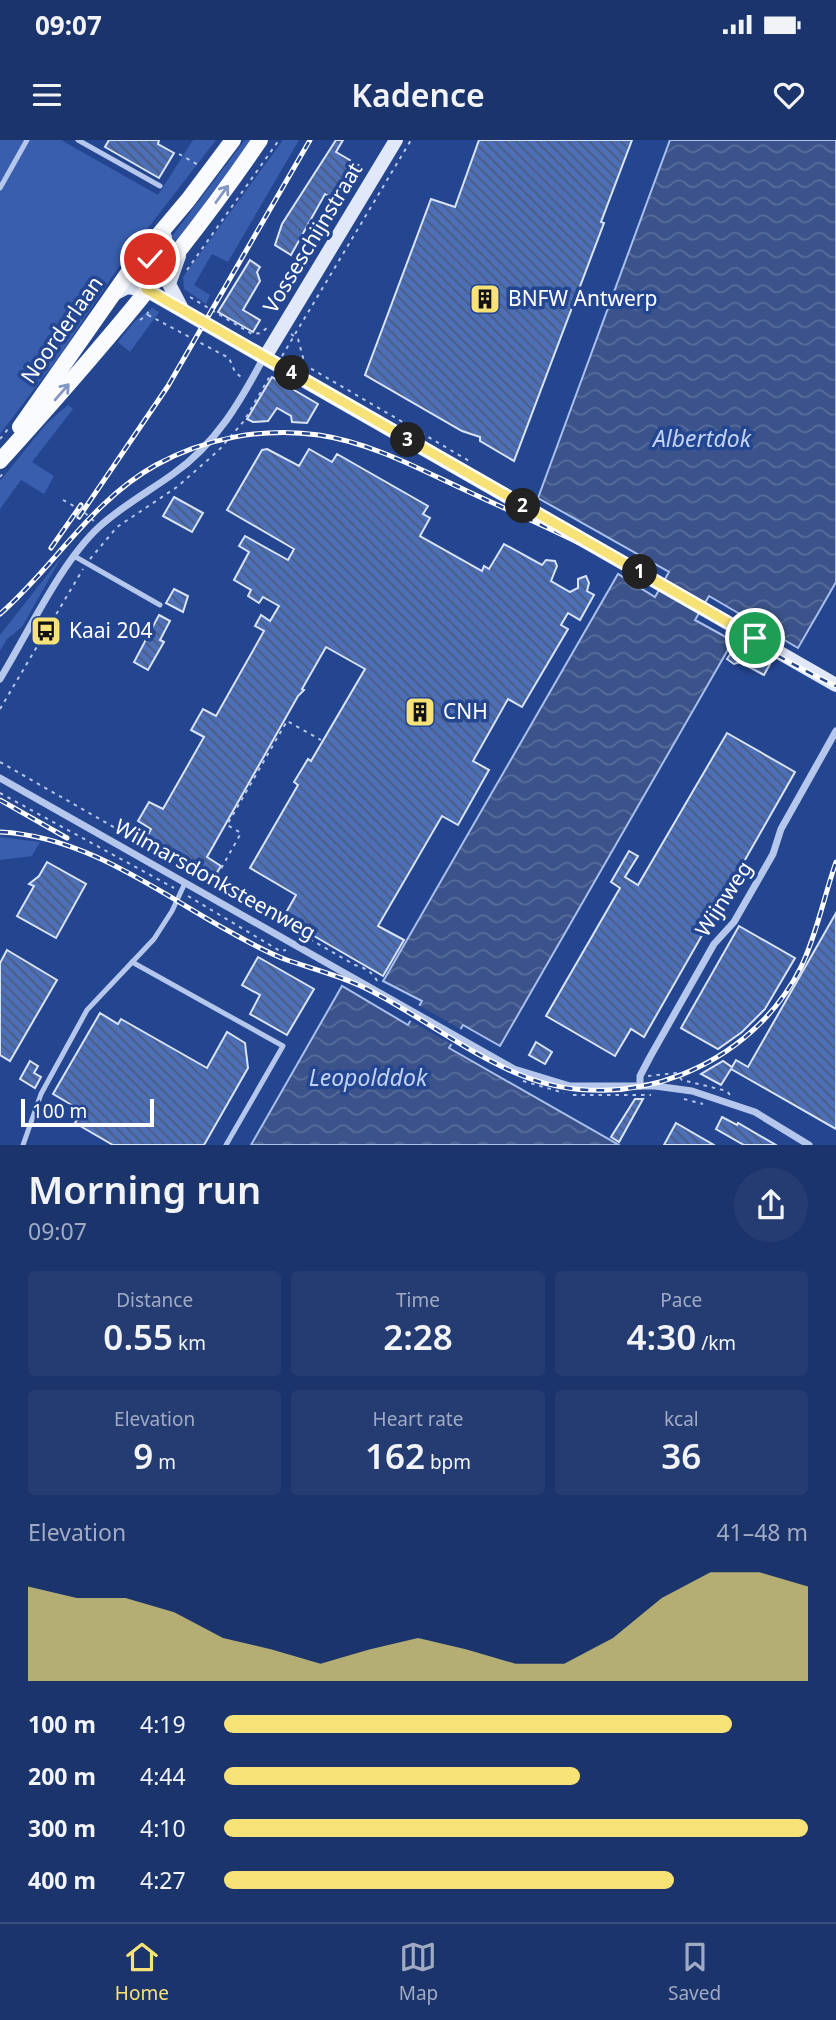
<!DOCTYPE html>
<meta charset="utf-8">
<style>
:root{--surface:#1b346c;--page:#243c72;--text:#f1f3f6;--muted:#a0aac2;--line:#394f7f;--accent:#f7e278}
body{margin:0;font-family:"Noto Sans",sans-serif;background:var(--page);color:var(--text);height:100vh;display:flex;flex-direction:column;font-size:26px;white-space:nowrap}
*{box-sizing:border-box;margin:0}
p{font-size:23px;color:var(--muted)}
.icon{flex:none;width:38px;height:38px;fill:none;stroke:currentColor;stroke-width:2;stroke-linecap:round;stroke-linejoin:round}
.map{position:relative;height:1005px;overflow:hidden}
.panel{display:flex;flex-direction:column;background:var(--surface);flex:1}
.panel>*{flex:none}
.scale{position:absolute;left:21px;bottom:18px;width:133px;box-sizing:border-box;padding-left:7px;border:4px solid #fff;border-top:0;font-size:19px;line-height:24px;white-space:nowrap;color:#fff;-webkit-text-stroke:5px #244590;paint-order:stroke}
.pin{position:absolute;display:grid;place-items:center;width:60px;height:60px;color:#fff;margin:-30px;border:4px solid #fff;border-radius:50%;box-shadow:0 2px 7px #0007}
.km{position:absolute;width:35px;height:35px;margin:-18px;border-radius:50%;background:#222;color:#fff;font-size:19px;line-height:35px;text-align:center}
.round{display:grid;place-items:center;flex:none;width:74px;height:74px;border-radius:37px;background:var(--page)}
.overview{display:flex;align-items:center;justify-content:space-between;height:119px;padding:0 28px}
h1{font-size:38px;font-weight:600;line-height:52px}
.metrics{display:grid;grid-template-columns:repeat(3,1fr);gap:10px;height:119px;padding:7px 28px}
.metrics div{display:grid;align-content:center;border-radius:7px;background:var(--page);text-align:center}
.metrics b{font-size:35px;font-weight:600}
.metrics small{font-size:19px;font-weight:400}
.metrics p{font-size:19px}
.chart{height:196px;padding:14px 28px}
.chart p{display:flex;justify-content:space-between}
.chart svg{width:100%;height:126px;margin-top:7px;fill:var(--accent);opacity:.7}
ul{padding:0 28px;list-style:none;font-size:23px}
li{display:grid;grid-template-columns:112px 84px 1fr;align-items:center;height:52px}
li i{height:18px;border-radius:9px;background:var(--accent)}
.status{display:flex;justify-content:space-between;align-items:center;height:49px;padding:0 35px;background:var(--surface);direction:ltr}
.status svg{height:19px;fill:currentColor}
header{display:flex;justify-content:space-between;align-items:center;height:91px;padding:0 28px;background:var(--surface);font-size:32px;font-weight:600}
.dock{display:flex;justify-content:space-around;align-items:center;height:98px;border-top:2px solid var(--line);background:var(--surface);font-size:19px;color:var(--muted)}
.dock a{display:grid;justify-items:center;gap:4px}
.dock .on{color:var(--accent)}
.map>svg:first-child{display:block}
.grass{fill:#385ead}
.water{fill:url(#water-waves);stroke:#a9c0ed;stroke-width:2}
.pier{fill:#244590}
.building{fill:url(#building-back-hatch);stroke:#dae4f9;stroke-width:2}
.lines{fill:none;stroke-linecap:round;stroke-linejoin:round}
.path{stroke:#b5c7ec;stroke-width:2;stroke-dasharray:3.5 5;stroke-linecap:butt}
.lane{stroke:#b5c7ec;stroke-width:5}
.street{stroke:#b5c7ec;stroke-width:7}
.secondary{stroke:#e1e8f9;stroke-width:14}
.primary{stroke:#fafbff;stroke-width:16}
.rail-casing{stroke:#fff;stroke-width:5}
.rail{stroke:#244590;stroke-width:2.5;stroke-dasharray:8;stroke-linecap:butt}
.oneway{stroke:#8497c2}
.route-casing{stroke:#fff;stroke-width:14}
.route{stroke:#f7e278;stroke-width:9}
.labels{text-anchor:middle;stroke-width:7;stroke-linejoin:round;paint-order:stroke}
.street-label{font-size:21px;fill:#fff;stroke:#244590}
.poi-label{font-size:21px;fill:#fff;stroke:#244590;text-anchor:start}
.water-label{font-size:23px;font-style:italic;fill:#c1d2f3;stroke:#244590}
</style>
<div class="status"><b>09:07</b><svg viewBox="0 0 49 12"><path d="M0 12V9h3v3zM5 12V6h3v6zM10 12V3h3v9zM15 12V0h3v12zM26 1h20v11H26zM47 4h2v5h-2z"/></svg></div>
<header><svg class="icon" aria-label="menu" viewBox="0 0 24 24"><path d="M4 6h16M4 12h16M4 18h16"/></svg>Kadence<svg class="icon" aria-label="heart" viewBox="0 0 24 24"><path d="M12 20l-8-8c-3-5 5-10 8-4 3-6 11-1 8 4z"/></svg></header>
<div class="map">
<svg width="836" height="1005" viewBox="0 0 836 1005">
<defs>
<pattern id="water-waves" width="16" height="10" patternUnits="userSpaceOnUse" patternTransform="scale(1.75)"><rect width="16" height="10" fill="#3b538a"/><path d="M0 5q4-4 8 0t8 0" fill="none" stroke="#586d9c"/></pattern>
<pattern id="building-back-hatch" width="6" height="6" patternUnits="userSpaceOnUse" patternTransform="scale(1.75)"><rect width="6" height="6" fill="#4c6fb7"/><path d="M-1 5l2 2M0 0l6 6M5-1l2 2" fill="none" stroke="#4c5c7c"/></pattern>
</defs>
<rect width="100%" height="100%" fill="#244590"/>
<g class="grass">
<path d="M0,0h61l97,55 35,-55h23l-92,119 -63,95 -61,80z"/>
<path d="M245,0h6l-75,102 -19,19v-5z"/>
<path d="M283,0h16l-71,122 -16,-8 -18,31 16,10 -4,9 -22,-15 -1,-12z"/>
<path d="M152,168l7,4 -29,40 -12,-10 17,-21z"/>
<path d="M68,265l5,4 -41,53 22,14 -10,18 -23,-14 -21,29v-28l46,-57z"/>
<path d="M62,416l-40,71 -15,12 -7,12v-16z"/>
<path d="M0,697l40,5 -8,14 -32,4z"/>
</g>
<path class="water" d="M670,0h166v442l-38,66 -89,-52 -14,24 38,21 -233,405 -37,-21 -14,23 170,97h-368l91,-159 66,39 14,-24 -39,-20 2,-3 233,-404 37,23 14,-25 -131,-74z"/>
<path class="pier" d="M418,865l44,25 -9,15 -44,-25z"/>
<g class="building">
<path d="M109,0h50l-1,4 16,9 -15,25 -54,-31z"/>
<path d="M336,0h7l-7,12 24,14 -1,7 -18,30 -16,-9 -34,61 -16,-10 7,-21z"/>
<path d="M479,0h153l-31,82 3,1 -90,238 -34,-20v-4l-18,-6 -97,-56 66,-176 24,8z"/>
<path d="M250,120l10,7 -3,5 3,9 -17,29 17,10 -7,12 -35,-20z"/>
<path d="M272,237l46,27 -11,19 -15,-1 -1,-6 -14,-8 -9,13 -15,1 -6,-3z"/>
<path d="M267,309l32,17 10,-17 23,13 5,-8 91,52 -5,8 7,4 -10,18 62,35 2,-5 5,3 15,-25 38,21 4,-5 9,1 2,5 -6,15 19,11 8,-4v-9l8,-3 3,7 -2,8 7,4 -14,25 -12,-7 -7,12 7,4 -46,78 -14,-8 -35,62 16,9 -31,55 -16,-9 -64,110 26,14 -21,36 -100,-58 13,-23 -46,-27 48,-83 -4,-3 14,-23 3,2 54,-92 -39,-22 -24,42 2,1 -6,6 -91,161 14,9 -8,13 -68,-39 6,-11 -13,-8 11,-19 14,7 41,-72 -13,-7 12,-21 13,7 48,-85 -9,-5 6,-11 9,6 9,-15 -16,-9 -4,6 -11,-7 3,-6 -17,-10 15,-28 -10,-6 6,-10 43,24 6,-11 -67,-39 35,-60z"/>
<path d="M174,357l29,16 -11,19 -29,-16z"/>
<path d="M174,449l14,7 -5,16 -17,-9z"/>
<path d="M159,475l11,6 -10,19 4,2 -16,28 -14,-8z"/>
<path d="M737,504l33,20 -6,11 -24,-13 -6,2 -7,-5z"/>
<path d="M727,593l68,39 -151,265 -13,-8 -16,27 -69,-40 74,-128 -9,-6 18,-31 9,5 -13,21 13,8z"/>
<path d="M47,722l39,22 -30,54 -39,-22 17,-30 -5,-2 10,-8z"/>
<path d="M836,773v216l-105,-60 -10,16 -20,-11 22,-13 9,6 4,-7 12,7z"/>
<path d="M739,786l56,32 -30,51 -23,23 -24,17 -37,-21z"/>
<path d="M7,810l50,30 -47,81 -10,-6v-92z"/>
<path d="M258,817l56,32 -27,46 -37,-21 10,-19 -18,-10z"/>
<path d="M100,873l18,11 3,-5 86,49 20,-36 18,11 3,25 -44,77h-91l-38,-22 7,-12 -29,-17z"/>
<path d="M536,902l16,10 -7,12 -16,-9z"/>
<path d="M30,921l8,5 -4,7 7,4 -6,11 -15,-9z"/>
<path d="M635,959h8l-24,43 -8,-5z"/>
<path d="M722,977l15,8 1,-2 38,22h-32l-28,-16z"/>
<path d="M676,983l38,22h-50z"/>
</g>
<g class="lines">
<g class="path">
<path d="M179,14l21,12"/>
<path d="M187,130l92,-130"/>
<path d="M190,157l62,37 9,-1 8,-7"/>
<path d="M148,175l81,43 6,14 7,6"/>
<path d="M140,180l7,-5 2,-6"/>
<path d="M291,194l7,5 7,26 166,97"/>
<path d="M282,216l129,-216"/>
<path d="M0,299l8,-10"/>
<path d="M0,337l4,-5"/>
<path d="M63,360l21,12 11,10"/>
<path d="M90,419l27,-32 60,-40 42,-37 25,-29 26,-45"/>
<path d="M0,569l83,-140"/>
<path d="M0,622l355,203c13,4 17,7 24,19"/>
<path d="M0,653l174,95"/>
<path d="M213,743l28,-50 -14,-8 60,-104 34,19"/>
<path d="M188,756l92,55 6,-1"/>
<path d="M648,936l28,-3 6,7 45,11 3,4"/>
<path d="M523,941l41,12"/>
<path d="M573,955h78"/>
<path d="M684,959l19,5"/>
</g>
<g class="lane">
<path d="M78,0l82,46"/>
<path d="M0,48l27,-48"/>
<path d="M74,416l86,49"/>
<path d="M132,822l151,84 -57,99"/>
<path d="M23,1005l18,-51 46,-84 67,-71 18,-28 13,-28"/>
</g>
<g class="street">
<path d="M0,539c28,-46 61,-117 99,-152 23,-21 49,-35 74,-53 43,-30 67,-72 91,-117"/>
<path d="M0,638l514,291 56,17h85l37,5 63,21 54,33"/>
<path d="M640,946v-10l10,-19 64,-113 20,-22 39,-68 8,-25 55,-98"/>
</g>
<g class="secondary">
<path d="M179,116l-10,28 12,23"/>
<path d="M146,150v-20l19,-33"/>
<path d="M112,155l15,-8 19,3 690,395"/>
<path d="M265,217l131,-217"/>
</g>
<g class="primary">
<path d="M20,287l115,-164 53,-63 45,-60"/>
<path d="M0,321c92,-102 183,-208 260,-321"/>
</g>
<g class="rail-casing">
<g id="rail">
<path d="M79,377l89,-131 142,-246"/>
<path d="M51,408l30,-43"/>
<path d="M0,474c55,-48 91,-113 156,-149 49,-27 108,-38 163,-30 53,8 100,34 148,56 56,26 113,50 167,80 67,37 132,82 202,115"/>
<path d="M0,660l67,38"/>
<path d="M0,692c84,4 154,57 225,97 20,11 40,23 62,31 30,10 60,18 88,33 49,26 96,62 148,83 104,41 228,-9 278,-109 16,-33 23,-71 35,-105"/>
</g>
</g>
<use href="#rail" class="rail"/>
</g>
<defs><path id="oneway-shaft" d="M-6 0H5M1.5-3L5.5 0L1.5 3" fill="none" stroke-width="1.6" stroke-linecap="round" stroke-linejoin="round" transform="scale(1.75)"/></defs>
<g class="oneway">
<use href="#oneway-shaft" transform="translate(222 54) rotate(-54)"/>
<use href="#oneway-shaft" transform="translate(62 252) rotate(-49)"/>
</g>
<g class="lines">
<g class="route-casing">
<path id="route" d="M150,119l-5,18 1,12 609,349"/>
</g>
<use href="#route" class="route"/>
</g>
<defs>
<g id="building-square" transform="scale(1.575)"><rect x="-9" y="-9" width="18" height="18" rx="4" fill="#f7e278" stroke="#244590"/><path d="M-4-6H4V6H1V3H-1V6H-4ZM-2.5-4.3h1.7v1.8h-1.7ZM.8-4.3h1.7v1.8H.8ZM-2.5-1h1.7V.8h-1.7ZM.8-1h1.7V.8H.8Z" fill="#111"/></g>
<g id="bus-square" transform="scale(1.575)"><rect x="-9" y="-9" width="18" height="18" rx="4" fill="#f7e278" stroke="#244590"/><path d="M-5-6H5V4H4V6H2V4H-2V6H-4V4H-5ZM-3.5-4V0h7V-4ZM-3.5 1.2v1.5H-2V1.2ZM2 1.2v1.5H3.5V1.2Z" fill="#111"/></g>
</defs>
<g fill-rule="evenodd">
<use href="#building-square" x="485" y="159"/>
<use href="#bus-square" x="46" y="491"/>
<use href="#building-square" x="420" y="572"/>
</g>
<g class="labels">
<g class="street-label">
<text transform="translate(313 98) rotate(-59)" y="7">Vosseschijnstraat</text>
<text transform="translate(62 190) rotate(-55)" y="7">Noorderlaan</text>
<text transform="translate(215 740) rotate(29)" y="7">Wilmarsdonksteenweg</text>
<text transform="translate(724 759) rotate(-57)" y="7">Wijnweg</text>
</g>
<g class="poi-label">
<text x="508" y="166">BNFW Antwerp</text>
<text x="69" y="498">Kaai 204</text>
<text x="443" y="579">CNH</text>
</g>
<g class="water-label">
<text x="702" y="307">Albertdok</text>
<text x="368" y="946">Leopolddok</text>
</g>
</g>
</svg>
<div class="scale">100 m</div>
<div class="pin" style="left:755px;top:498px;background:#1e9e55"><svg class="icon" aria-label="arrive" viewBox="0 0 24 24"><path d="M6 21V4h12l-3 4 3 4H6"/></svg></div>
<div class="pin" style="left:150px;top:119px;background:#d93025"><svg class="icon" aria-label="check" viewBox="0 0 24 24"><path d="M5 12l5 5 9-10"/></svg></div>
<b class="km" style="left:640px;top:432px">1</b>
<b class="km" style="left:523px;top:366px">2</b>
<b class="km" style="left:408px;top:300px">3</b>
<b class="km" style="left:292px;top:233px">4</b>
</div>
<section class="panel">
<div class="overview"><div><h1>Morning run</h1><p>09:07</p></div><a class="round"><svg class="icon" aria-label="share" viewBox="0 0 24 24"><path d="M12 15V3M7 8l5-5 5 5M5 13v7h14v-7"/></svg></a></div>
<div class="metrics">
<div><p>Distance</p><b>0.55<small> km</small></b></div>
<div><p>Time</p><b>2:28</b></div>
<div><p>Pace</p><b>4:30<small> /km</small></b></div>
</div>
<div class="metrics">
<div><p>Elevation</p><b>9<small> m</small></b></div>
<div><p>Heart rate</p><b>162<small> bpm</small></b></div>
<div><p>kcal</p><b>36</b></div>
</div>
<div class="chart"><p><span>Elevation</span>41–48 m</p>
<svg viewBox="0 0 160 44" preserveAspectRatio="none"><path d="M0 44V11L10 15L20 15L30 20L40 29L50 33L60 38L70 33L80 29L90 33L100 38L110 38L120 29L130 15L140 6L150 6L160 11V44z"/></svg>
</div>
<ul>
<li><b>100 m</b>4:19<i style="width:87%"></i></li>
<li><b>200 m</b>4:44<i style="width:61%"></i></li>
<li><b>300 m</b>4:10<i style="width:100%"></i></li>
<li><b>400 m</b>4:27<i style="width:77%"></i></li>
</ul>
</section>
<nav class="dock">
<a class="on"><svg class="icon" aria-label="home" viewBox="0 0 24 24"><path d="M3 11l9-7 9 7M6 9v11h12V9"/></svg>Home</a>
<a><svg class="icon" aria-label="map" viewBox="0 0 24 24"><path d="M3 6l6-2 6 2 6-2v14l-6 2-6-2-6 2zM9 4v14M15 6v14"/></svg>Map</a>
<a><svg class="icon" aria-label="saved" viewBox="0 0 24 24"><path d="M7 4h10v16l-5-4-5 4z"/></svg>Saved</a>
</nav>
